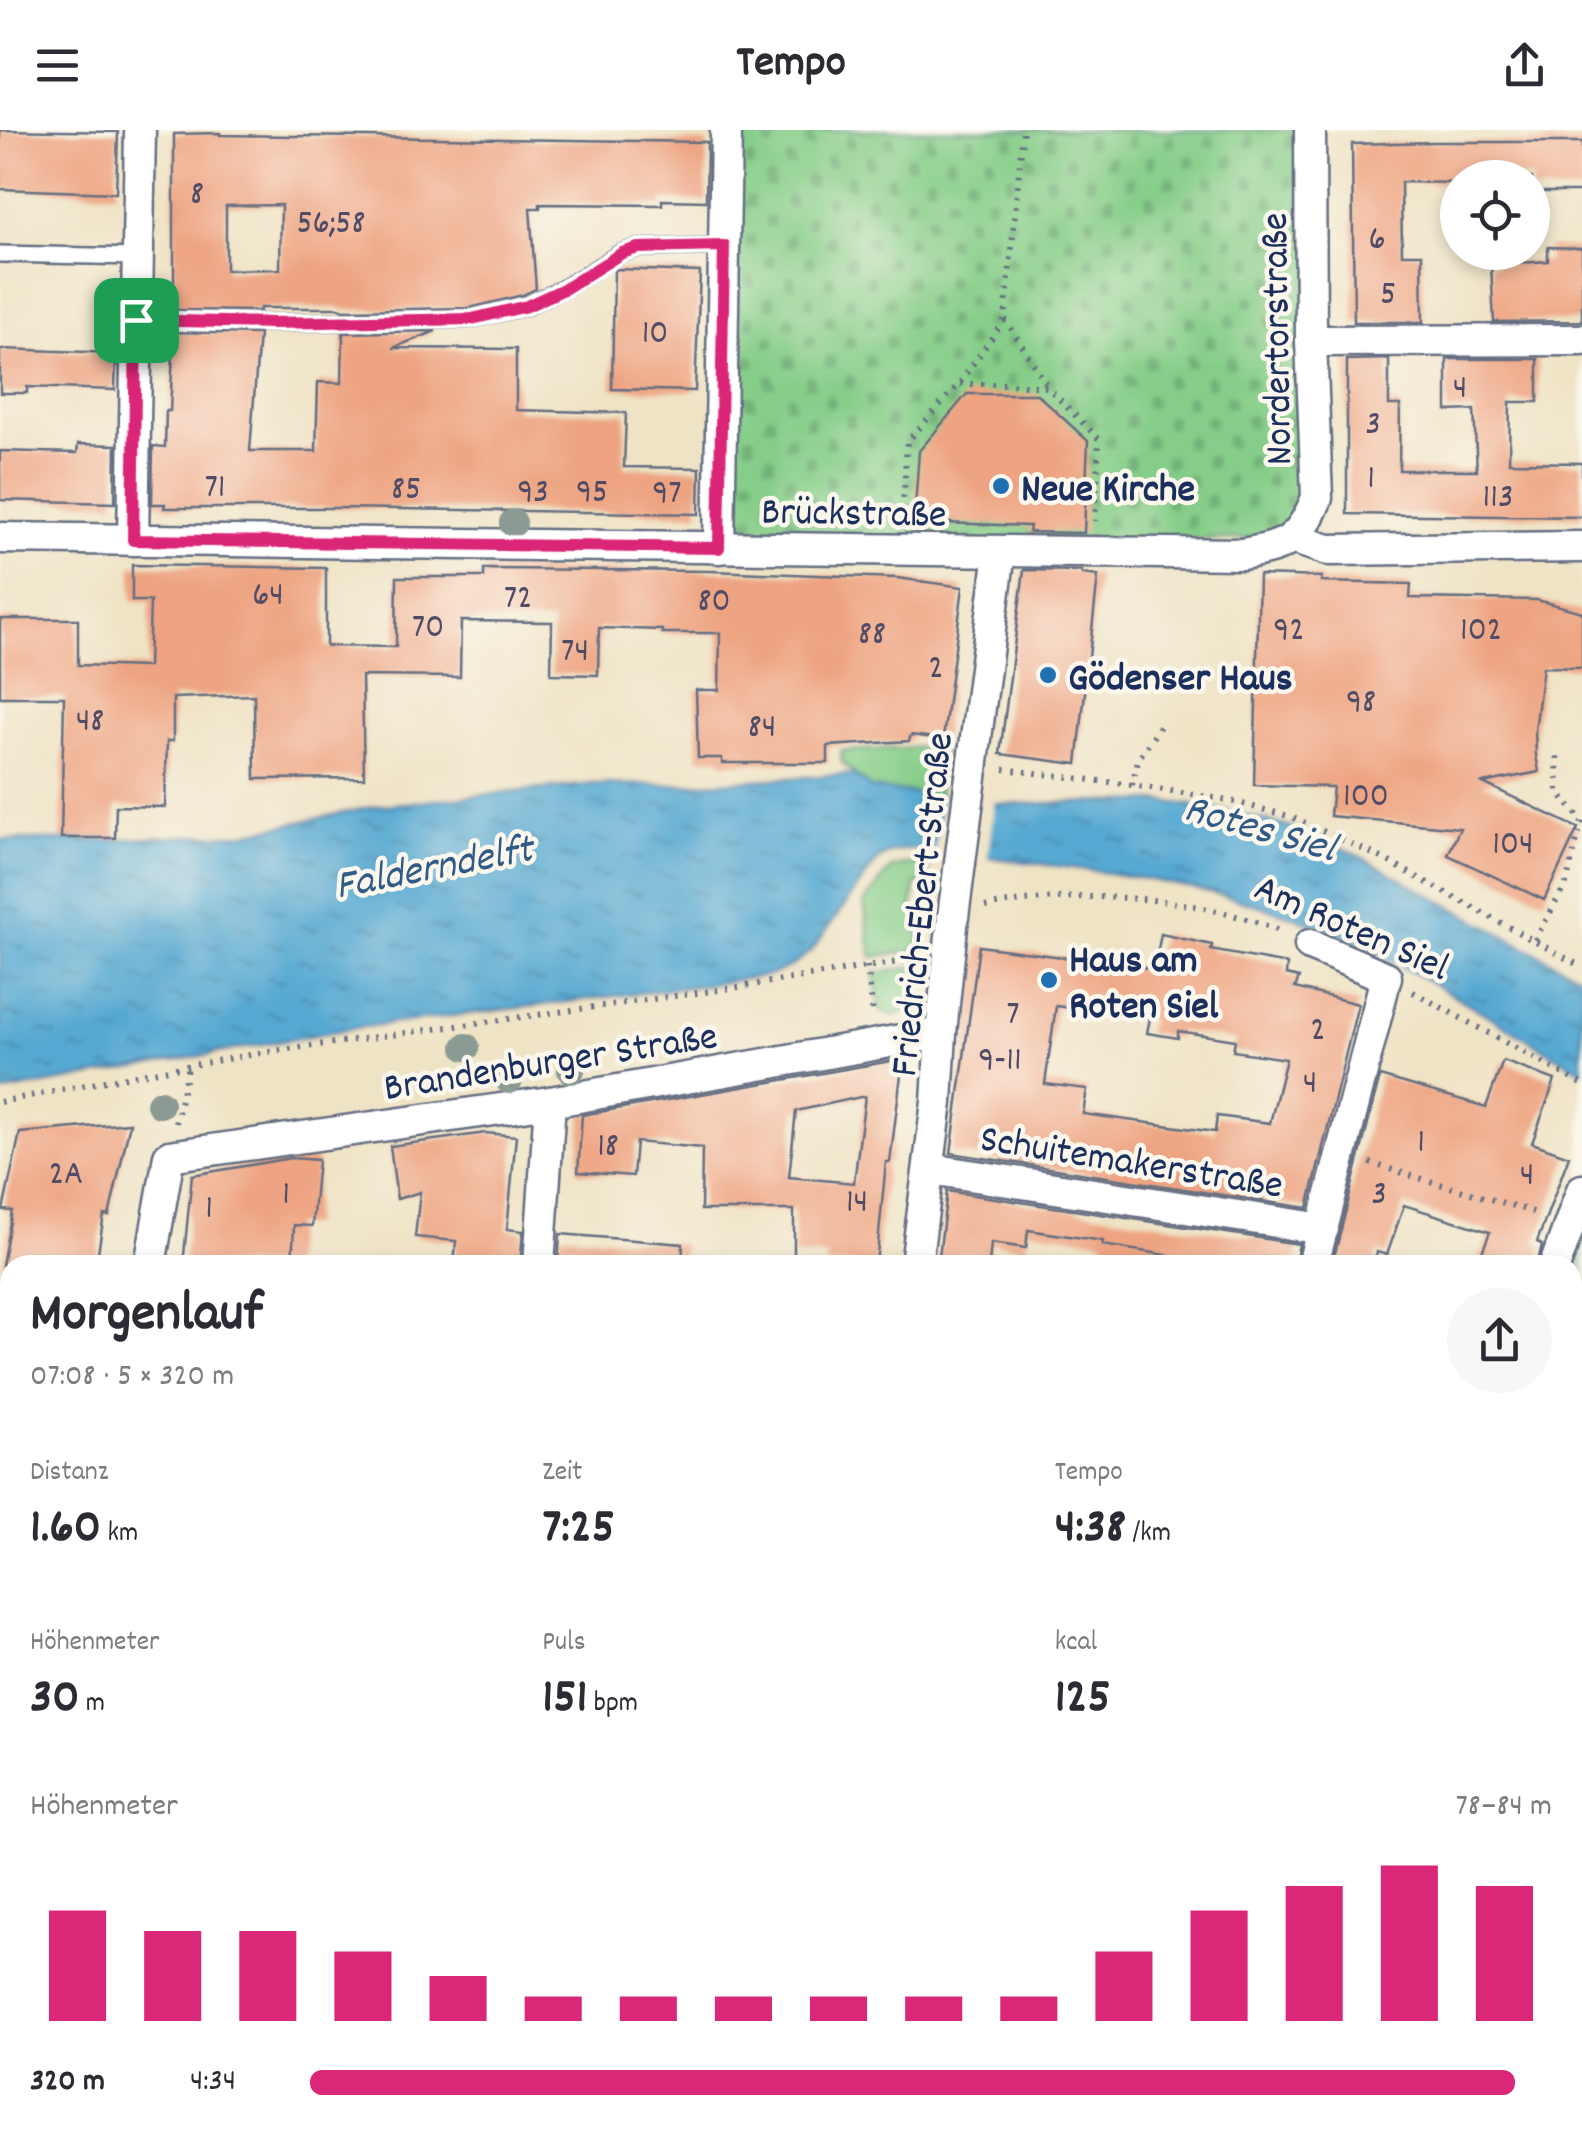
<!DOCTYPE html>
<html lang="de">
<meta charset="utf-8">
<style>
:root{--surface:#fff;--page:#f7f7f7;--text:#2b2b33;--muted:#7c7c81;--accent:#db2777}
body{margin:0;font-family:Dekko,sans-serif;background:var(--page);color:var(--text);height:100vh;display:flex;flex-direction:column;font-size:38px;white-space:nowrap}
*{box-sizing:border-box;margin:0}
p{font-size:32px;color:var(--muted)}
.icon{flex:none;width:55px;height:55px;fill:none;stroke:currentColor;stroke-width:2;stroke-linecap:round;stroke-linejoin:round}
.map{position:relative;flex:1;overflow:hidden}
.panel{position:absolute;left:0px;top:1125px;width:1582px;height:888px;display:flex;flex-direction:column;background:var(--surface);border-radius:30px 30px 0 0;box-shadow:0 5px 15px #0003}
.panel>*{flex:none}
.controls{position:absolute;left:1440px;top:30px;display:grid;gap:20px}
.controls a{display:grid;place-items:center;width:110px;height:110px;border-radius:50%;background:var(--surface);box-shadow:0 5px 15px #0003;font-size:50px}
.pin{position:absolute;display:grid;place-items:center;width:85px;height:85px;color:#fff;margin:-42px;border-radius:20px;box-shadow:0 5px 15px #0006}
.round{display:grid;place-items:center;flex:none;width:105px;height:105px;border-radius:52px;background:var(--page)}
.summary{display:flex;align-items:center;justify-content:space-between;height:170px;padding:0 30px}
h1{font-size:55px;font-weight:700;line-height:75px}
.figures{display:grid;grid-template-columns:repeat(3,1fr);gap:15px;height:170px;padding:10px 30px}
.figures div{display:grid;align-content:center}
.figures b{font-size:50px;font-weight:700}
.figures small{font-size:28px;font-weight:400}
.figures p{font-size:28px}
.chart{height:280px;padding:20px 30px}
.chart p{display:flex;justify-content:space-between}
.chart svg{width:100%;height:180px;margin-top:10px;stroke:var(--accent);stroke-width:6}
ul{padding:0 30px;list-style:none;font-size:32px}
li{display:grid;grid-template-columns:160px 120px 1fr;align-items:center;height:75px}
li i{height:25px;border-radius:12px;background:var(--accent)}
header{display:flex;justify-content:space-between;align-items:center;height:130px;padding:0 30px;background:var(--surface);font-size:45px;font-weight:700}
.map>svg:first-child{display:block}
.grass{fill:#85cd88;stroke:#507e73;stroke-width:2.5}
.cemetery{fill:url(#cemetery-stones);stroke:#507e73;stroke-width:2.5}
.park{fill:url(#park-dots);stroke:#507e73;stroke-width:2.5}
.water{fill:url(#water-ripples);stroke:#386c98;stroke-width:2.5}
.pier{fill:#efe3c5}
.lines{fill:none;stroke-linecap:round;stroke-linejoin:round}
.stream{stroke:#56a9d2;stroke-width:11}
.building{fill:#eea482;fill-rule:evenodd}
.service-casing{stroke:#656e82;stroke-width:20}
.minor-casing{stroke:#656e82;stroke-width:35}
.path{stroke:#656e82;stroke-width:6;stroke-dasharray:2.5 8;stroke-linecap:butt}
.service{stroke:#fff;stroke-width:15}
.minor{stroke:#fff;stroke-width:30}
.tree{fill:#8c9a94}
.route-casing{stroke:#fff;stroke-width:20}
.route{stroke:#db2777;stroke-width:12}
.poi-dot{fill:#1f6fb2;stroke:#fbf7ec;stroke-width:4}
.labels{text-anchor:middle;stroke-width:9;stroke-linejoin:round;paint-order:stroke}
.number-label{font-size:35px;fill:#504c67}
.street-label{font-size:40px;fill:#1b2f5e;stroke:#fbf7ec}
.poi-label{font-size:40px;font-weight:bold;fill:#1b2f5e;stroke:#fbf7ec;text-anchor:start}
.water-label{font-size:42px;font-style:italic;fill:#305a87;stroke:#fbf7ec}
</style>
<header><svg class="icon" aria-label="menu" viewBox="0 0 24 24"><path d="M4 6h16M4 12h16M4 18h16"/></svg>Tempo<svg class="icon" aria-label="share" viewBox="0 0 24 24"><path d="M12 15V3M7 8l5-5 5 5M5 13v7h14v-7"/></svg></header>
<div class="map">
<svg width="1582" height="2012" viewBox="0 0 1582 2012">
<defs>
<pattern id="cemetery-stones" width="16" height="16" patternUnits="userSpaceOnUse" patternTransform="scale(2.5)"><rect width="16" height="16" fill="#85cd88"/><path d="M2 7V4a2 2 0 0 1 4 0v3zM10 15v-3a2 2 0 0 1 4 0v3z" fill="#72b078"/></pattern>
<pattern id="park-dots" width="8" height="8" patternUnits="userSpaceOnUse" patternTransform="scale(2.5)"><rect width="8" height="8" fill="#85cd88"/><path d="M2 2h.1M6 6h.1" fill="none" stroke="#72b078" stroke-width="1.8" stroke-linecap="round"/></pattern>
<pattern id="water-ripples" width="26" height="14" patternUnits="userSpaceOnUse" patternTransform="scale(2.5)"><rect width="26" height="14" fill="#56a9d2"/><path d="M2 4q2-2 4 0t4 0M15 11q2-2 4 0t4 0" fill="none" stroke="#468aae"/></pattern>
</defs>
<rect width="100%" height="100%" fill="#fbf7ec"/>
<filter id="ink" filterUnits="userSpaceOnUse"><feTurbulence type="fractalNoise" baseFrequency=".01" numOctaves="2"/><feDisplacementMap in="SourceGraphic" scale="20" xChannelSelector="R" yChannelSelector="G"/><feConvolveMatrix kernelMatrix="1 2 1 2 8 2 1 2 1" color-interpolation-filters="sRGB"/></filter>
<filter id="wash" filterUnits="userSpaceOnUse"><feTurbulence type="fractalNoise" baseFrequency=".0048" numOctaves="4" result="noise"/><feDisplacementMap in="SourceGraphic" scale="40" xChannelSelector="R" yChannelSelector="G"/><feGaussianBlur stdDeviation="2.25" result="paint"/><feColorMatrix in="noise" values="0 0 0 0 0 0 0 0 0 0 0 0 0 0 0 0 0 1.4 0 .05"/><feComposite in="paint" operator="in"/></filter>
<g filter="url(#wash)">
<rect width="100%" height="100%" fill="#efe3c5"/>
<g class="grass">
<path d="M942,616l-3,50 -69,-8 -28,-25 -1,-12z"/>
<path d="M907,734l22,1 -2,20 -11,-2 -1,4 -3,23 10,11 -4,26 -7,4 -39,6 -8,-54 27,-35z"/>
<path d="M913,837l3,1 -7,39 -14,9 -14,-4 -7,-39z"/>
</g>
<path class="cemetery" d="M726,0h584l8,340 -26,68 -573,10z"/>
<path class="park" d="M1582,1060v952h-347l14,-10h323v-867h-17z"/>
<path class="water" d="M853,644l18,14 130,16 159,-3 53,7 55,13 31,9 53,22 230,126v93c-79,-45 -156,-96 -239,-134 -98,-45 -203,-61 -309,-74 -43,-4 -86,-14 -129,-14l-16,4 -12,8 -65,89 -19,15 -22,10 -67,10 -357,44 -347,64v-253h107l134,-6 135,-28 187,-19 30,-3 81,1z"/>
<path class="pier" d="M943,661l52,7 -8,65 -53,-7z"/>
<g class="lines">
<g class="stream">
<path d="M1572,1622l10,-27"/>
<path d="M1572,1700l10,8"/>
</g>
</g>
<g id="blocks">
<g class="building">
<path d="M0,0l118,2 -2,61 -116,-4z"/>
<path d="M220,3v2l487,7 -1,59 -44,-1v5l-122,-1v4h-10l6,81 -13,6 -53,13 -126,2 -5,-2h-79v3l-86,-1v-176zM281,75l-1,64 -54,1v-64z"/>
<path d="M1435,12h147v50h-50v-14h-74v5l-57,-1 1,72h20l1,68h-69l-2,-178z"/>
<path d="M1548,117l34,1v73l-88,1 -3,-57 57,-4z"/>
<path d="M617,139l83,3 -5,119 -83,-2 2,-119z"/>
<path d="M436,201l-43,17 123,1v61l110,3 -2,54 76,1 -1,46 -359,-6h-176l1,-4h-13l1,-58 12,1 1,-36h4l4,-79 85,2 -9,117h66l2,-69 24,1 1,-50z"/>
<path d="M0,219l116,4 -1,37 -88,-3v6h-27z"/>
<path d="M1389,229v46h11l-1,65h78l-3,-60 -27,1v-52h91v43h-28l-1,60 73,1v54l-235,-3v-154z"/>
<path d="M967,264h70l51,47 -4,92 -55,-1 1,-6 -116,-4 5,-71z"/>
<path d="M78,314l38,1 -1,58 -115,-3v-49l77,2z"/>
<path d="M132,435l194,3v78l70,1 1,-70h87v-8l227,2 186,7 66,9 -20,152 -32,-4 -2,6 -81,5v17h-106v-5h-24l-2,-68h23l1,-57h-58v-3l-63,-2 -1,47 -47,-1 1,-52 -91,-1 -1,56 -98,-1 2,102 -109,1 -1,-84 -81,3v43h-6l-2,66 -49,-1 -1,32h-54l3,-141h-64v-78h78v46l70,2 2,-66h-18z"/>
<path d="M1024,440l58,1v3l16,2 -21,188 -77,-10z"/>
<path d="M1259,445l63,2 -1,5 90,2 -1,14 127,2 45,12v56l-39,-1 -8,64 1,24 3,17 -56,11 95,45 -34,72 -96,-45 12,-27 -130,-12 3,-29 -79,-2z"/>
<path d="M1161,804l51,11 -1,5 76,14 -1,11 13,3 -4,10 63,16 -50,204 -357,-55 28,-207 175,23zM1056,876l94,12 -3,15 31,5v-7l57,9 -2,11 53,8 -16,64 -53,-7 -2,16 -132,-18 4,-25 -42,-5z"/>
<path d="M903,929l-13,103h-4l-10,103h-50l1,-9h-33v-46h-93l1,-62 -66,-6 -3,34 -55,-4 4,-57zM865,966l-11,87 -65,-6 7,-66z"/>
<path d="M1503,931l52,19 -23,63 37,13 -32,86 5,3 -5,20h-60l13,-33 -86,-27 -17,50 -10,-3 -3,13h-42l48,-189 106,31z"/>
<path d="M130,993l-21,93 -5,-1 -8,50h-94l10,-54 -9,-1 17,-77z"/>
<path d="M486,1003l30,3 -9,93 16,2 -3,34h-66l2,-24 -41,-4 5,-45 -23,7 -7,-53z"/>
<path d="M291,1028l27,2 -6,66 -18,-1 -2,40h-109l9,-90z"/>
<path d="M947,1061l352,53 -4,21h-123l1,-9 -71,-11 1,-4 -75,-11 -2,18 -35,-5 -2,22h-51z"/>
<path d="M560,1104l123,10 -1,21h-124z"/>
</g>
</g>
</g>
<g filter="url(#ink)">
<use href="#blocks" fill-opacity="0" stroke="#656e82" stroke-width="2.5"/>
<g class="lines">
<g class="service-casing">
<g id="service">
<path d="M0,124l138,3"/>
<path d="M137,190l135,3 199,-4 56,-13 39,-19 55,-34 17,-5 86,-2"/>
</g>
</g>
<g class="minor-casing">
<g id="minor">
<path d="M1311,211l271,-1"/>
<path d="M0,408l1242,16c45,-8 57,-12 75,-56l-6,-157 -1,-211"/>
<path d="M1292,408l36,12 254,-3"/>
<path d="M133,410l7,-410"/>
<path d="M719,418l7,-418"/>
<path d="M1310,815l76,32 -73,288"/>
<path d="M930,1039l393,60"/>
<path d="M150,1135l19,-109 381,-54 391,-69"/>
<path d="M539,1135l11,-163"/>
<path d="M916,1135l21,-163 4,-69 12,-116 47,-365"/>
<path d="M1555,1135l27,-75"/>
<path d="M0,1389l10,3"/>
<path d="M0,1740l10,-35"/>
<path d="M799,2012l2,-10"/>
<path d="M1014,2012l3,-10"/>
</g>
</g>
<g class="path">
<path d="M1005,189l42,67"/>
<path d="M960,254h51l36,3 52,52 -4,82"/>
<path d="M902,389l5,-77 52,-58 46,-65 18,-189"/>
<path d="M1004,639l128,16 95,15 65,17 90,41 200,109"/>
<path d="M1132,655l6,-25 26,-40"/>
<path d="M985,777c94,-18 207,-13 297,25"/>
<path d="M1535,810l31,-56 16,-63 -24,-30 -1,-39"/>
<path d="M867,836l6,48"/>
<path d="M1413,862l169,92"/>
<path d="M0,972l141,-28 126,-22 459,-63 191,-30"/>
<path d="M176,993l12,-58"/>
<path d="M1370,1033l170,51"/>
<path d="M1572,1335l10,-25"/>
<path d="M1572,1909v6"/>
<path d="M231,2012l3,-10"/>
<path d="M1282,2012l10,-10"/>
<path d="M1536,2012l8,-10"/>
</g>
<use href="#service" class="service"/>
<use href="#minor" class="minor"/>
</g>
<g class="tree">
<circle cx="513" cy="393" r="14"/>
<circle cx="466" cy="917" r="14"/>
<circle cx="571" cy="940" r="14"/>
<circle cx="509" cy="950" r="14"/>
<circle cx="160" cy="974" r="14"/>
</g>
</g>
<g class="lines" filter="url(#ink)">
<g class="route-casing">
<path id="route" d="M724,116l-5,302 -586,-8 3,-220 136,3 200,-4 55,-13 39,-18 56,-35 16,-5z"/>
</g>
<use href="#route" class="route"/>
</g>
<g class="poi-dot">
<circle cx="1001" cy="356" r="10"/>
<circle cx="1048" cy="545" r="10"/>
<circle cx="1049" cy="850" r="10"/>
</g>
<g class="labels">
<g class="number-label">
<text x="197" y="73">8</text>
<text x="331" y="102">56;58</text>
<text x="1377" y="118">6</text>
<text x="1388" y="173">5</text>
<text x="655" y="212">10</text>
<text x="1460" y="267">4</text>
<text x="1373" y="303">3</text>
<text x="1371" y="357">1</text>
<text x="215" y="366">71</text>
<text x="406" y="368">85</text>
<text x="533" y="371">93</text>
<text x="592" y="371">95</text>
<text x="667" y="372">97</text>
<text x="1498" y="376">113</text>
<text x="268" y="474">64</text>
<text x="518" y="477">72</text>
<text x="714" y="480">80</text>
<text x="428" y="506">70</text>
<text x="1289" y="509">92</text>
<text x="1481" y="509">102</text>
<text x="872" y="513">88</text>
<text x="575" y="530">74</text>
<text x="936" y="547">2</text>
<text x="1361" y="581">98</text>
<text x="90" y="600">48</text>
<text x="762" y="606">84</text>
<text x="1366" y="675">100</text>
<text x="1513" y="723">104</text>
<text x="1013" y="893">7</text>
<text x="1318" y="909">2</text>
<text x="1000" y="939">9-11</text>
<text x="1310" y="962">4</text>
<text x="1421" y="1021">1</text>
<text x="608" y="1025">18</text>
<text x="66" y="1053">2A</text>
<text x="1527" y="1054">4</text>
<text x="286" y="1073">1</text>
<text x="1379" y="1073">3</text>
<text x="857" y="1081">14</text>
<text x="209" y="1087">1</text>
</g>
<g class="street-label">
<text transform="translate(1274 209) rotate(-91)" y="14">Nordertorstraße</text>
<text transform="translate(854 380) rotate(1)" y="14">Brückstraße</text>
<text transform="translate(919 774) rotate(-84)" y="14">Friedrich-Ebert-Straße</text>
<text transform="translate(1353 795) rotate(24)" y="14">Am Roten Siel</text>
<text transform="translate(550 929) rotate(-9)" y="14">Brandenburger Straße</text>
<text transform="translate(1132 1029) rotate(9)" y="14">Schuitemakerstraße</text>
</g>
<g class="poi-label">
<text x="1021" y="370">Neue Kirche</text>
<text x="1068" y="559">Gödenser Haus</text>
<text x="1069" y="841">Haus am<tspan x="1069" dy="46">Roten Siel</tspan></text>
</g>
<g class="water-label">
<text transform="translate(1261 695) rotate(16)" y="15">Rotes Siel</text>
<text transform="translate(433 734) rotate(-11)" y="15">Falderndelft</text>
</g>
</g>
</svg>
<div class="controls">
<a><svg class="icon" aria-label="locate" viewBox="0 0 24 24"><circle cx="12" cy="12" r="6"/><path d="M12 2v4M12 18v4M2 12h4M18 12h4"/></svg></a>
</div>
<div class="pin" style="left:136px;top:190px;background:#1e9e55"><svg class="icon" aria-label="arrive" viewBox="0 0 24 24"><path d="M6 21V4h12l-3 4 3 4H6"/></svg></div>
<section class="panel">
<div class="summary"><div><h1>Morgenlauf</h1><p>07:08 · 5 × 320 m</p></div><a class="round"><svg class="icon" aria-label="share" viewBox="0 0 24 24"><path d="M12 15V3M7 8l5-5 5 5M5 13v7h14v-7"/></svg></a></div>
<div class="figures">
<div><p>Distanz</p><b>1.60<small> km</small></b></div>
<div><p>Zeit</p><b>7:25</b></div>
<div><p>Tempo</p><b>4:38<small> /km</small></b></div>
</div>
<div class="figures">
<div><p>Höhenmeter</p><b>30<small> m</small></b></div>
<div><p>Puls</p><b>151<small> bpm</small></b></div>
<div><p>kcal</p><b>125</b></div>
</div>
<div class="chart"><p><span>Höhenmeter</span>78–84 m</p>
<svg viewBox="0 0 160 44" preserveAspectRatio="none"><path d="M5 44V17M15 44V22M25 44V22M35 44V27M45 44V33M55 44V38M65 44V38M75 44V38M85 44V38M95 44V38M105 44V38M115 44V27M125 44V17M135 44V11M145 44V6M155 44V11"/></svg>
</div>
<ul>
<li><b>320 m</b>4:34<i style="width:97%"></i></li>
</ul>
</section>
</div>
